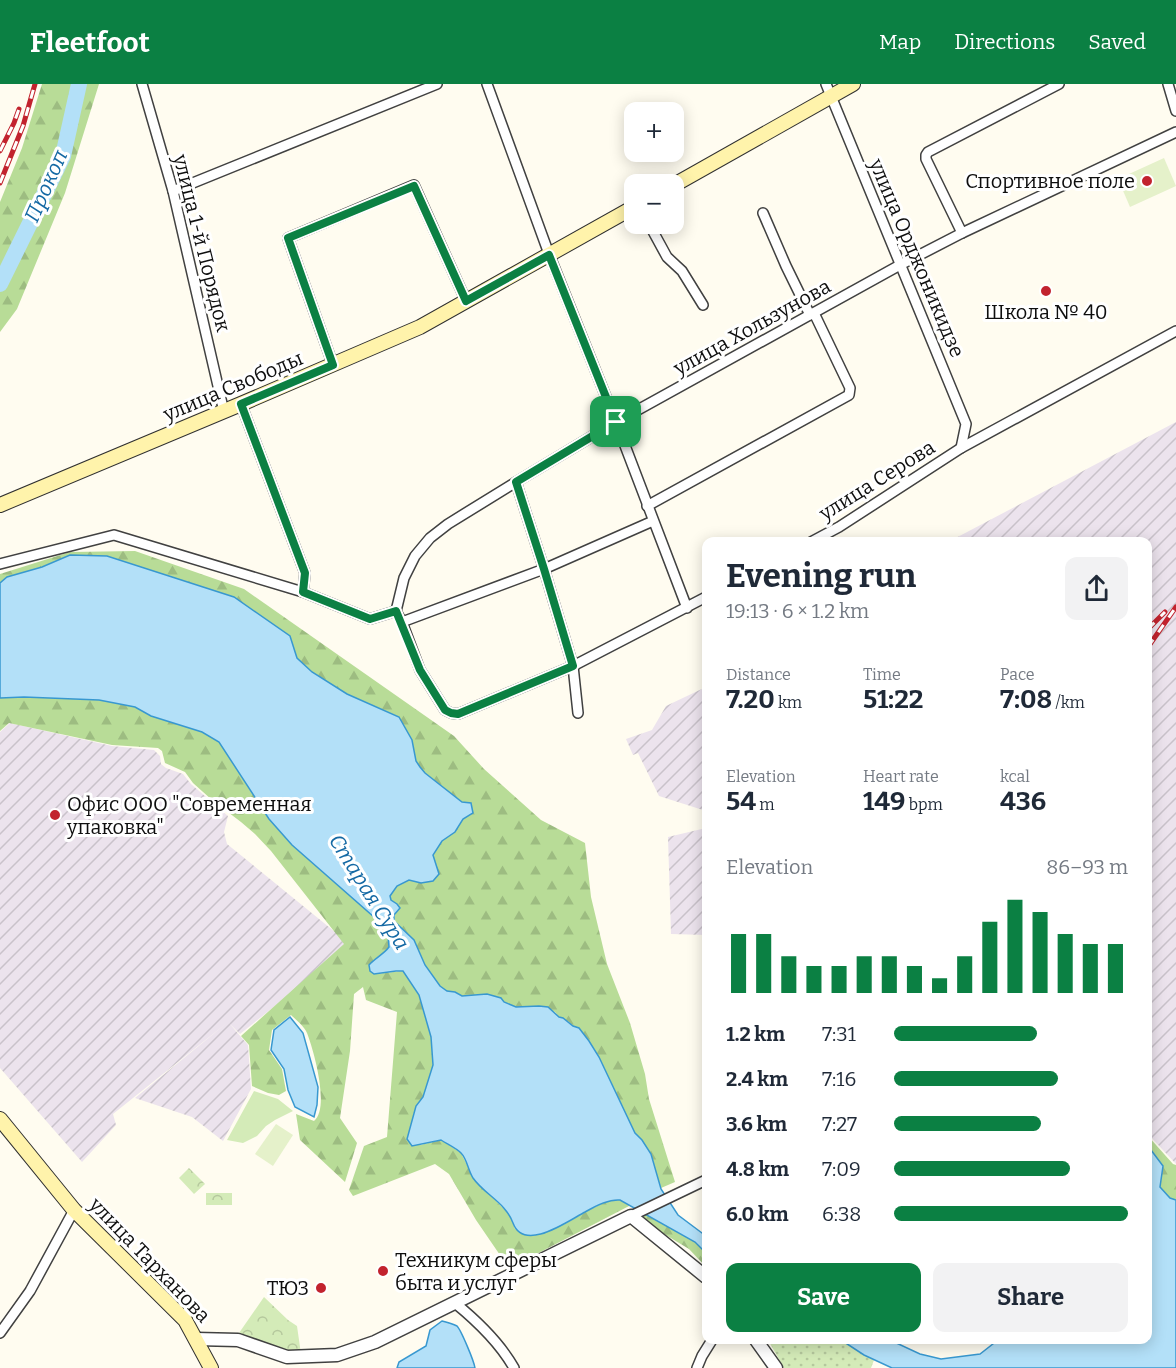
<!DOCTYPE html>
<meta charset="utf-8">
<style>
:root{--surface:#fff;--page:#f2f2f3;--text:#1f2937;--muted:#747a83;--accent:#0b8043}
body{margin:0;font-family:Bitter,serif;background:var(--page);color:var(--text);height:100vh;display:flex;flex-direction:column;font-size:22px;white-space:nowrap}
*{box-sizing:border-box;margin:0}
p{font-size:20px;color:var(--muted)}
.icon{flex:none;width:33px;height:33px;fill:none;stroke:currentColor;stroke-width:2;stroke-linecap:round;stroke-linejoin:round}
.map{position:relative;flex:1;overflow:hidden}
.panel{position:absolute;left:702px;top:453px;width:450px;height:807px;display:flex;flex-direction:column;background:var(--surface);border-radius:12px;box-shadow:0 3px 15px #0003}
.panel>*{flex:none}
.controls{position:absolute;left:624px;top:18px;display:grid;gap:12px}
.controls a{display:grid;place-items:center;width:60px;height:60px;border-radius:12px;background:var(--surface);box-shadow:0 3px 15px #0003;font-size:30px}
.pin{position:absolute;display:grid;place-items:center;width:51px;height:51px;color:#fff;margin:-26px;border-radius:12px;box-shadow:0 3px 9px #0006}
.round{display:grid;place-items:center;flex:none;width:63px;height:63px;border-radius:12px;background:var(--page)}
.summary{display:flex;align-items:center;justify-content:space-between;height:102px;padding:0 24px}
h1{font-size:33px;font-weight:700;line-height:45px}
.metrics{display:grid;grid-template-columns:repeat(3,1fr);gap:9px;height:102px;padding:6px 24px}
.metrics div{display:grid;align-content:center}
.metrics b{font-size:26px;font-weight:700}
.metrics small{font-size:16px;font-weight:400}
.metrics p{font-size:16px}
.chart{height:168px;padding:12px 24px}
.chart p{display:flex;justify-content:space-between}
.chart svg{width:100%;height:108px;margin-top:6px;stroke:var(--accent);stroke-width:6}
.button{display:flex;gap:12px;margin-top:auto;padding:12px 24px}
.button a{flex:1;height:69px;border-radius:12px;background:var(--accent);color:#fff;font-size:24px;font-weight:700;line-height:69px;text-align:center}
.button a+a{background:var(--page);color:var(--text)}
ul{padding:0 24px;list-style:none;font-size:20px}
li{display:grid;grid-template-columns:96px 72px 1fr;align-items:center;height:45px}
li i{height:15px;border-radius:8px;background:var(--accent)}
header{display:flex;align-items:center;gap:36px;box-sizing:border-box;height:84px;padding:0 30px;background:var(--accent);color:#fff}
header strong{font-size:28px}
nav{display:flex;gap:33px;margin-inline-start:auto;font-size:21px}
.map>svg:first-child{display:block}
.industrial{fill:url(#industrial-furrows)}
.grass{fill:#d4ebb8}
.forest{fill:url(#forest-firs)}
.park{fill:url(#park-crowns)}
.garden{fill:url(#garden-dots)}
.pitch{fill:#e5f1ca}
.water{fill:#b3e0f8;stroke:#3898d0;stroke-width:1.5}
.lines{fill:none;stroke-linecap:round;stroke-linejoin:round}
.river{stroke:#b3e0f8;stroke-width:16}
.minor-casing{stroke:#414141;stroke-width:12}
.tertiary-casing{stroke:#414141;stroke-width:15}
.secondary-casing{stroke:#303030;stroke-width:16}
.minor{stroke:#fff;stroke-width:9}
.tertiary{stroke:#fff;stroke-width:12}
.secondary{stroke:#fff3ab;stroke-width:14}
.rail-casing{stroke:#c2232e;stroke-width:5}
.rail{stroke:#fff;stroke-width:3;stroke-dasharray:9;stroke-linecap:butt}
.route-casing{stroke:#fff;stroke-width:12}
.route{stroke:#0b8043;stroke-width:8}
.poi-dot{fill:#c2232e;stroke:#fff;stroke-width:2}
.labels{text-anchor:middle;stroke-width:6;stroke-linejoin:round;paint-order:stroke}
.poi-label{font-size:20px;fill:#0e0e0e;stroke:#fff;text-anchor:end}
.street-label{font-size:20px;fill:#0e0e0e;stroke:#fff}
.water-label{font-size:21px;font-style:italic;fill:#1469a4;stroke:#fff}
</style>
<header>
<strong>Fleetfoot</strong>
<nav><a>Map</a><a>Directions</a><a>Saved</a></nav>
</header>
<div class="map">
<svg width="1176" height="1284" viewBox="0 0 1176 1284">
<defs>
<pattern id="industrial-furrows" width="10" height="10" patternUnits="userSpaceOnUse" patternTransform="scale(1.5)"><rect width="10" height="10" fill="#ece3ed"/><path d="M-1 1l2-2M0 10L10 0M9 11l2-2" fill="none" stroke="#c9c2ca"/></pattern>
<pattern id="forest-firs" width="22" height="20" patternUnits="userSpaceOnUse" patternTransform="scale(1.5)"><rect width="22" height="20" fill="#b8dc97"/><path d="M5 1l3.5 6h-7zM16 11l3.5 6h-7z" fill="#9dbc81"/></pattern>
<pattern id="park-crowns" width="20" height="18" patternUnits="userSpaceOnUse" patternTransform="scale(1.5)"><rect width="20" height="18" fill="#d4ebb8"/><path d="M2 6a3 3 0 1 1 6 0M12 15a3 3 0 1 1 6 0" fill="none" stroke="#b5c89d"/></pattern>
<pattern id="garden-dots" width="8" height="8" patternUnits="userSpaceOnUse" patternTransform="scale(1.5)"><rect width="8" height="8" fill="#d4ebb8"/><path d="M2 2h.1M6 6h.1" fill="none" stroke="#b5c89d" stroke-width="1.8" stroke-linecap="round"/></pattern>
</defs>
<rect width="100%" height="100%" fill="#fffcf0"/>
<g class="industrial">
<path d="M1176,338v742l-28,-30v-592l-198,-1z"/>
<path d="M706,603v124l-47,-15 -21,-43 -5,2 -7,-16 26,-9 14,-24z"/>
<path d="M10,639l102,23 42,4 6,6 1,8 5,4 17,6 8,10 37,32 -4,16 3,12 124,101 -111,89 -11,-11 19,22 3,44 -28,52 -31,-24 -57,-19 93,-76 -115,92 3,11 -34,37 -82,-94v-336z"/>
<path d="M706,744v107l-35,-1 -3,-97z"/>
</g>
<path class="grass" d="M254,1007l24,8 15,12 -18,9 -9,6 -9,10 -14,7 -16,-3z"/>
<g class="forest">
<path d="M42,0h57l-34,109 -48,116 -17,23v-130l22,-54z"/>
<path d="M135,467l109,38 210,147 30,33 57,51 44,23 6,54 16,67 23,59 15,51 4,25 26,83 -14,6 -19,-48 -7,-7 -36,-76 -10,-16 -10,-13 -7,-2 -3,-4 -10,-5 -4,-5 -16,-6 -23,1 -12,-5 -3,-4 -14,-4 -25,2 -7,-4 -8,-1 -7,-5 -15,-21 -11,-25 -20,-19 3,-17 -6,-4 -1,-4 7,-10 12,-6 12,3 15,-19 -3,-9 9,-14 13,-9 16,-29 -9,-1 -37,-29 -5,-6 -4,-6 -4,-21 -13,-23 -52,-23 -35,-22 -15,-14 -7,-22 -220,-81 -28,12 -35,10 -7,6v-9l70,-22z"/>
<path d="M24,613l75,3 36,7 16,9 51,16 17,10 50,77 23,26 91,80 5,12 1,10c-5,7 -14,11 -20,18l5,9 29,-3 16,24 12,42 2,28 -10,32 -7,9 -9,33 13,6 21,-5 20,13 13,26 36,36 5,14 17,7 14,-4 19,-8 22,-13 25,-12 8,1 11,5 -108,56 -21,-3 -26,-38 -27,-46 -14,-10 -82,32 -4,-6 15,-44 23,-9 10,-125 -31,-12 -3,-13 -9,7 -4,57 -10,67 17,25 -12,39 -45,-42 -4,-26 18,7c16,-13 0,-70 -7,-88 -3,-7 -11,-13 -16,-18l-19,15 -3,20 13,19 4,22 -7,4 -11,-2 -16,-7 -3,-41 -8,-9 103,-92 -73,-93 -16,-17 -14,-12 -29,-22 -19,-17 -8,-11 -20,-9 -3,-12 -4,-3 -46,-3 -103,-22 -9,8v-33z"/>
<path d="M1148,1052l25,28 3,1v35l-6,-2 -10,-11 3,-21 -15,-20z"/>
<path d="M646,1129l49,29 11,11v14l-17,-18 -48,-29z"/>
</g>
<g class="park">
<path d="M189,1084l16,16 -11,10 -15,-16z"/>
<rect x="206" y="1109" width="26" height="12"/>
<path d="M264,1213l24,23 9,6 4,28 -46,-10 -16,-11z"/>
</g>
<path class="garden" d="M768,1256h73l23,15 10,5 -3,8h-87z"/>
<g class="pitch">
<path d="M1164,74l12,28 -46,21 -12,-28z"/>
<path d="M276,1040l17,11 -20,31 -18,-12z"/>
</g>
<g class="water">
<path d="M70,471l37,1 127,41 56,39 7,22 15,14 35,22 52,23 13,23 4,21 4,6 5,6 37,29 9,1 2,10 -10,6 -8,13 -13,9 -9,14 6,19 -6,7 -12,2 -12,-3 -12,6 -7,10 1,4 6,4 3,4 -6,7v6l20,19 11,25 15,21 7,5 8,1 7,4 25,-2 14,4 3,4 12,5 23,-1 9,1 11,10 4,1 10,8 6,2 10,13 10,16 36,76 7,7 9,14 10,35 17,26 28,21v17l-11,-11 -75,-42c-12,-1 -25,6 -35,12 -17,9 -61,41 -72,11 -7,-20 -29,-29 -40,-45 -5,-8 -6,-19 -12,-25 -5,-5 -14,-9 -20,-13l-29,6 -5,-7 9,-33 7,-9 10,-32 -2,-28 -12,-42 -16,-24h-7l-22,3 -4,-3 -1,-6c6,-7 15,-11 20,-18l-1,-10 -5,-12 -91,-80 -23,-26 -50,-77 -17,-10 -51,-16 -16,-9 -36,-7 -75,-3 -24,1v-115l7,-6 35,-10z"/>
<path d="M290,933l13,16 15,54 -1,18 -3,12 -19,-10 -7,-17 -4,-21 -13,-19 3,-20z"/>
<path d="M1148,1062l15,20 -3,21 10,11 6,2v168h-284l-28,-13 -23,-15h49l30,14 21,5 39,-5 18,-14h150z"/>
<path d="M442,1237c4,1 11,3 15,5 4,4 17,35 18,42h-78l2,-6 27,-16 4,-16z"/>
</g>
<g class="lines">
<path class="river" d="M0,200l63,-128 16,-72"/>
<g class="minor-casing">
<g id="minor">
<path d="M142,0l31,107 51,221"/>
<path d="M487,0l62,170 67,168 71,186"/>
<path d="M826,0l140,340 -5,24"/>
<path d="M1168,0l8,27"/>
<path d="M173,107l264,-107"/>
<path d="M763,129l23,53 24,49"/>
<path d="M649,140l18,33 15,14 21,34"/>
<path d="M962,149l-36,-74v-4l2,-3 131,-68"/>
<path d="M333,281l-45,-127 126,-53 52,116"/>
<path d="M241,320l64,169 -2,19 67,27 26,-8"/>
<path d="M516,398l28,87 29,97 5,47"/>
<path d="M647,422l202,-111 1,-7 -36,-75"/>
<path d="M811,458l28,-15 122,-79 215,-117"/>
<path d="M0,480l114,-29 189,57"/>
<path d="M396,527l8,-33 11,-22 15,-18 18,-14 68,-42 100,-60 284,-157 62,-32 214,-101"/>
<path d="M396,527l6,11 18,48 25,40 6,3 7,1 115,-48 133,-69"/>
<path d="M402,538l142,-53 109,-48"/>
<path d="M631,1132l75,-36"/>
<path d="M455,1219c22,18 45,40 59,65"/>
<path d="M0,1249l30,-42 44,-81"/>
<path d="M697,1284l5,-12 10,-16"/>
</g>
</g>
<g class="tertiary-casing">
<g id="tertiary">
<path d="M196,1255l42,1 49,17 50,-2 38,-13 256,-126 75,61"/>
<path d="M756,1256l20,28"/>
</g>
</g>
<g class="secondary-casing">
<g id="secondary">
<path d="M674,101l179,-101"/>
<path d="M0,421l241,-101 179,-77 214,-120"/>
<path d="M0,1035l74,91 111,110 26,48"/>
</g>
</g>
<use href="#minor" class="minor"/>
<use href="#tertiary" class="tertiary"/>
<use href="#secondary" class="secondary"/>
<g class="rail-casing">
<g id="rail">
<path d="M0,67l14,-28 5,-14"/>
<path d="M0,99l23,-57 12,-42"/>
<path d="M1148,545l17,-17"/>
<path d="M1148,563l28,-40"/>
</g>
</g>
<use href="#rail" class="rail"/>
</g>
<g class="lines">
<g class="route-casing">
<path id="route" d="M414,102l52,115 83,-46 67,167 -100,60 28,87 29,97 -115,48 -7,-1 -6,-3 -25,-40 -24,-59 -26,8 -67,-27 2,-19 -64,-169 92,-39 -45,-127z"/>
</g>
<use href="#route" class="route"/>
</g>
<g class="poi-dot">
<circle cx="1147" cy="97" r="6"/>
<circle cx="1046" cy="207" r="6"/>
<circle cx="55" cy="731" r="6"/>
<circle cx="383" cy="1187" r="6"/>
<circle cx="321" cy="1204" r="6"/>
</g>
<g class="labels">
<g class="poi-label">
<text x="1135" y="104">Спортивное поле</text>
<text x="1046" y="235" text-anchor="middle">Школа № 40</text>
<text x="67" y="727" text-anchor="start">Офис ООО "Современная<tspan x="67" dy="23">упаковка"</tspan></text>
<text x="395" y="1183" text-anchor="start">Техникум сферы<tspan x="395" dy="23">быта и услуг</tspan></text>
<text x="309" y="1211">ТЮЗ</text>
</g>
<g class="street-label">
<text transform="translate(202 159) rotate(76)" y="7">улица 1-й Порядок</text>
<text transform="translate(917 174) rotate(67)" y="7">улица Орджоникидзе</text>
<text transform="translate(752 243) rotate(-29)" y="7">улица Хользунова</text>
<text transform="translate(233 302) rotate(-23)" y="7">улица Свободы</text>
<text transform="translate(877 396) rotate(-32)" y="7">улица Серова</text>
<text transform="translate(150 1176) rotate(46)" y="7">улица Тарханова</text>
</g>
<g class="water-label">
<text transform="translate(46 102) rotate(-66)" y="7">Прокоп</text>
<text transform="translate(369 808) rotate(58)" y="7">Старая Сура</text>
</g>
</g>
</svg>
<div class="controls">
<a>+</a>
<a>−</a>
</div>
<div class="pin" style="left:616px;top:338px;background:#1e9e55"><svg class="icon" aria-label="arrive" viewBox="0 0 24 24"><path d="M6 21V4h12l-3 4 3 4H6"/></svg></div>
<section class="panel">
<div class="summary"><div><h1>Evening run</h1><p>19:13 · 6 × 1.2 km</p></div><a class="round"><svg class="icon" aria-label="share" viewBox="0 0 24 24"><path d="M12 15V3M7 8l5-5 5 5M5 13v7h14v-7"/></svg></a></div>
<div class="metrics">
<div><p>Distance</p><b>7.20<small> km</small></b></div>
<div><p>Time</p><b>51:22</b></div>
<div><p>Pace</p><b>7:08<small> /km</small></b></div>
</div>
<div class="metrics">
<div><p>Elevation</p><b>54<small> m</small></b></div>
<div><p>Heart rate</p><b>149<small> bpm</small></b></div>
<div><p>kcal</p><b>436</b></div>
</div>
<div class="chart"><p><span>Elevation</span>86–93 m</p>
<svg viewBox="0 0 160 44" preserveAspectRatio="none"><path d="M5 44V20M15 44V20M25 44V29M35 44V33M45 44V33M55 44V29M65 44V29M75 44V33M85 44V38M95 44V29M105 44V15M115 44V6M125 44V11M135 44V20M145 44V24M155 44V24"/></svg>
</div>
<ul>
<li><b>1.2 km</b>7:31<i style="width:61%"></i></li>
<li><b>2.4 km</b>7:16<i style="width:70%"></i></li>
<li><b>3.6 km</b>7:27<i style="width:63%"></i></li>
<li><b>4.8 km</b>7:09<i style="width:75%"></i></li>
<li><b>6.0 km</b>6:38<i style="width:100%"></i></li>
</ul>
<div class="button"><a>Save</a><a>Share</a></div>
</section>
</div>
